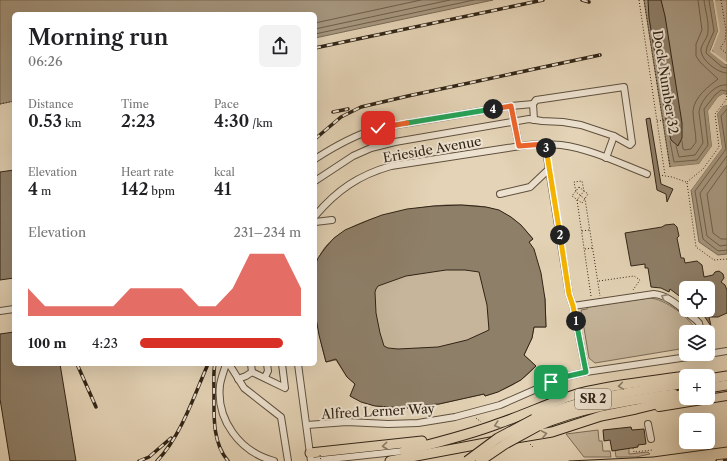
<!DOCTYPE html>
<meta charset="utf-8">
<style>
:root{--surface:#fff;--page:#f2f2f2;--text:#202124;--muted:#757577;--accent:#d93025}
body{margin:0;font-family:"Libre Caslon Text",serif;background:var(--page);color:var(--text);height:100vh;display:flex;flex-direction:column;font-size:15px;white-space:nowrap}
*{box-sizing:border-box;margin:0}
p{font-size:13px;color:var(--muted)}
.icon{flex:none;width:22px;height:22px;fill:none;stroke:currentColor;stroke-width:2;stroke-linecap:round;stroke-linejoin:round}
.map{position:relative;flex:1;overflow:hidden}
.drawer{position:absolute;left:12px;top:12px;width:305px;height:354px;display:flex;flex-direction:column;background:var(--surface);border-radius:6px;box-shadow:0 4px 16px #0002}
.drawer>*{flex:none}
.controls{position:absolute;left:679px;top:281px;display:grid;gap:8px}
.controls a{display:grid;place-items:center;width:36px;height:36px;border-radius:6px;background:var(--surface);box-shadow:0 4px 16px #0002;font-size:20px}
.pin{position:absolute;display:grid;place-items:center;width:34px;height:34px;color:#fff;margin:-17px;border-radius:8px;box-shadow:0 2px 6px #0006}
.km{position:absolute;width:20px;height:20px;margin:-10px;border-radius:50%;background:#222;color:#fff;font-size:11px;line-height:20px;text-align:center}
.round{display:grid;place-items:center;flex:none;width:42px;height:42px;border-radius:6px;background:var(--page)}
.headline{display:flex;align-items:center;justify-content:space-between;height:68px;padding:0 16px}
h1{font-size:22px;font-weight:600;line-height:30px}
.metrics{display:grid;grid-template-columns:repeat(3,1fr);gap:6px;height:68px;padding:4px 16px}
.metrics div{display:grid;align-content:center}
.metrics b{font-size:17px;font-weight:600}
.metrics small{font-size:11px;font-weight:400}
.metrics p{font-size:11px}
.chart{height:112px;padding:8px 16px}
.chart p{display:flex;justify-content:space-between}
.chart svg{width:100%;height:72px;margin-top:4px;fill:var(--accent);opacity:.7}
ul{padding:0 16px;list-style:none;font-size:13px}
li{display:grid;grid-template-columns:64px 48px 1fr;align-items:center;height:30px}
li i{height:10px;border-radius:5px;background:var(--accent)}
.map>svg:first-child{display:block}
.green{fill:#c6b59b;stroke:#7c6c58}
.water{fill:#a79880;stroke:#786a56}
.pier{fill:#e4d3b6}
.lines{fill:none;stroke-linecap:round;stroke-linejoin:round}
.shore{stroke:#6c5e4b;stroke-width:1}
.building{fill:#8e7f69;stroke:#312416;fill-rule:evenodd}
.minor-casing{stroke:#5e503e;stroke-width:8}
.major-casing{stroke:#312416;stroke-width:10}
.highway-casing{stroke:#312416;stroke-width:11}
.path{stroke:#312416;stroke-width:1;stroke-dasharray:1 2;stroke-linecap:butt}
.minor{stroke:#ede2d0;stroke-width:6}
.major{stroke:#e4d3b6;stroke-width:8}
.highway{stroke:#e4d3b6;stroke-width:9}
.tram{stroke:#312416;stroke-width:1}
.rail-casing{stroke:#312416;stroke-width:3.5}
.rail{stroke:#ede2d0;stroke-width:2;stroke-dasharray:6;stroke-linecap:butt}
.highway-bridge-casing{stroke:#312416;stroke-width:11;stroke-linecap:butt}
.path-bridge{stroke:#312416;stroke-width:1;stroke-dasharray:1 2;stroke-linecap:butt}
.highway-bridge{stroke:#e4d3b6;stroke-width:9}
.oneway{stroke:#8f8373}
.oneway2{stroke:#8a7c66}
.split-1-casing{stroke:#fff;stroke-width:8}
.split-2-casing{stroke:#fff;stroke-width:8}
.split-3-casing{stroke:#fff;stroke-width:8}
.split-4-casing{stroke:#fff;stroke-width:8}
.split-5-casing{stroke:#fff;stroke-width:8}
.split-6-casing{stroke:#fff;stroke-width:8}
.split-1{stroke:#22a559;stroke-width:5}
.split-2{stroke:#f5b400;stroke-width:5}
.split-3{stroke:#f5b400;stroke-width:5}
.split-4{stroke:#f0652b;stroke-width:5}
.split-5{stroke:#22a559;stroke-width:5}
.split-6{stroke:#f0652b;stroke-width:5}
.labels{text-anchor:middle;stroke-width:4;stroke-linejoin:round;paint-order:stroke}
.shield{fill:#ede2d0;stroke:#695d4e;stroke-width:1}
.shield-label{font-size:12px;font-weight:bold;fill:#312416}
.street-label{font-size:13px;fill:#312416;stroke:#ede2d0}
</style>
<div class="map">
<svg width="727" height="461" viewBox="0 0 727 461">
<rect width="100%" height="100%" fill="#e4d3b6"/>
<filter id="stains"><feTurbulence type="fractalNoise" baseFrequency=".005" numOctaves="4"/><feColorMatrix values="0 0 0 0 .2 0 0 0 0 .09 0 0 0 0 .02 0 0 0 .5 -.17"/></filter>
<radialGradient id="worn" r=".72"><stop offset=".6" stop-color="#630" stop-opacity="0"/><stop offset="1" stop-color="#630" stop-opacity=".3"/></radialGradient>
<g class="green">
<path d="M713,0h14v64l-11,-7 -5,-9 7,-17z"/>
<path d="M447,205c40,0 60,1 86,34l-4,3 16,57 1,28h-12l-2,11 -8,17 12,11c-14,16 -31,24 -51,30l-1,-2 -45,10 -31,2v2c-22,0 -39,-1 -58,-12l5,-12 -8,-7 -11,-17 -10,2c-7,-25 -11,-46 -11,-72 0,-10 0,-20 3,-30 13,-40 93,-53 129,-55z"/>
<path d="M649,298c15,0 42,20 48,34h-11v16l-91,15 -6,-5 -8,-48 6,-1 1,-2z"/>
<path d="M598,430l1,11h3l1,10h7l1,6h-27l-18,-23z"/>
<path d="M629,448v6l19,-2 2,2 -14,3h-20l-1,-7z"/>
</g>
<g class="water">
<path d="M0,0h493l-178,38v-24h-301v87l-14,3z"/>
<path d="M644,0h69l5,31 -8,20 15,13h2v31l-4,-1 -5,3 -10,14 4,35 -13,18 -29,3z"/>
<path d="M727,105v149l-9,1 -19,-13 -8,-52 31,-42 -5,-34 6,-8z"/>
</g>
<g class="pier">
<path d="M713,0h2l5,31 -8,20 15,11v2h-2l-15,-12 8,-21z"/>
<path d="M723,94l4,1v2l-4,-1 -3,3 -10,13 4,35 -14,18 -29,4 -1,-2 29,-3 13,-18 -4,-35 10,-14z"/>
<path d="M727,103v2l-4,1 -6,8 5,34 -31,42 -2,-1 31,-42 -5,-33 7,-10z"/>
</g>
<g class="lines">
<g class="shore">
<path d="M704,0c1,10 5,21 4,31 0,7 -6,12 -7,18 -1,10 16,24 26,24"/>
<path d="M709,0l5,31 -7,16 -1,6 16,14 5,1"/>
<path d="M315,23l106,-23"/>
<path d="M315,29l135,-29"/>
<path d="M315,34l159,-34"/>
<path d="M727,109l-6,7 5,33 -31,42 8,48 15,12 9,-1"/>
<path d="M670,141l4,21 23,-2 11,-15 -4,-36 11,-14 6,-5 6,1"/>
<path d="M682,141l1,8 2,1 6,-1 5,-7c0,-10 -3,-21 -3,-31 1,-14 16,-25 25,-32l-18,-17 -4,-6v-12l6,-14 -4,-30"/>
<path d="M676,146l3,11 16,-2 8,-12 -4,-31c1,-11 16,-29 28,-27"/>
<path d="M727,156l-27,37 7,43 13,10 7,-1"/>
<path d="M727,166l-20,28 6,39 8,6h6"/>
</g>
</g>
<g class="building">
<path d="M648,0h13l4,16 17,107v15l-4,8 -7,-6 -4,-15 -18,-107z"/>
<path d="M650,118l11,66 12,5 -6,13 -1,-8 -9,-4 -11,-71z"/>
<path d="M14,170v108l-14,2v-108z"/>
<path d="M461,205l25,2 13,3 12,7 10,8 12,14 -4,3 5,7 7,24 4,26 1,28h-12l-2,11 -8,17 12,11 -15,14 -23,12 -13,4 -1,-2 -45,10 -31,2v2l-33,-2 -14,-4 -11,-6 5,-12 -8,-7 -11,-18 -10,3 -7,-27 -4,-23v-46l3,-8 8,-11 8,-9 11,-8 24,-10 13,-5 25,-6 27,-3zM446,270h19l14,2 8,33 2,25 -22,10 -29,7 -40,2 -10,-1 -4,-2 -4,-13 -4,-20 -1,-21 1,-3 2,-3 28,-10z"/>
<path d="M674,224l3,3 2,9 -2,2 4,20h3l1,5 12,-2 5,4 2,12 9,-2 2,-3 4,-1 4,3 1,4 -3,4 4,3 2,5v23l-9,4h-9l2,9 -11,-16h8v-22h-22v13l-16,-12 -1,3 -8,-4 -10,-1 -3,-19h-3v-4l-14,2 -6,-33 37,-6 3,-2z"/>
<path d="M14,332v32h46l16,97h-66l-10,-62v-65z"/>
<path d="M631,427l1,3 12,-1 2,15 -8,1v2l-26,4 -2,-11 -6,1 -1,-11z"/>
</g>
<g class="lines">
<g class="minor-casing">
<g id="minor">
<path d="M533,104l1,16"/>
<path d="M511,106l22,-2 3,-4 88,-13 8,56 -2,2 -16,-9"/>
<path d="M545,144l24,150 4,12 13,66"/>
<path d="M315,159c20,-13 40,-24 63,-31l133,-22 8,40"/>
<path d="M315,181l38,-25 18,-8 24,-6 134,-23 13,2 21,1 18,3 33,11 -8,22"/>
<path d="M500,194l30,-7 19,-18"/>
<path d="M315,216c22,-26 44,-41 76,-50l136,-21c11,-1 23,-1 34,0 30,4 58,18 86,29"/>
<path d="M315,222l17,-2"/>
<path d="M573,306l81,-12c15,1 29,16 41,25l4,4 2,9"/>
<path d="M0,311l14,-2"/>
<path d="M708,354l19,-3"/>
<path d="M226,364c-2,7 -5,14 -6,21 -4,35 20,67 54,76"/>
<path d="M229,364l15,24 37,29 7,44"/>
<path d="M298,364l13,97"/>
<path d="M252,372l33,16 -3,-24"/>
<path d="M265,377l3,-6 -1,-7"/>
<path d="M238,379l8,-3 6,-4 -1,-8"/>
<path d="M648,424l3,15"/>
<path d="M307,425l40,-3 41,2 30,-1 37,-6 45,-12 64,-28 22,-5 122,-18"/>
<path d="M311,461l93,-10"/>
</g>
</g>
<g class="major-casing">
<path id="major" d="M659,407l68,-11"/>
</g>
<g class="highway-casing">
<g id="highway">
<path d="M688,376h13"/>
<path d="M708,379l19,-3"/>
<path d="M708,388l19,-3"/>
<path d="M534,419c49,-22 100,-27 152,-36"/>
<path d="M538,426c44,-19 89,-25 136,-32"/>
<path d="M516,438l36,-6 49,-16 35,-7 29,-7 21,-10"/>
<path d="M404,451c32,-8 65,-16 96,-28 27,-9 53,-22 80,-30 35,-9 71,-12 106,-17"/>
<path d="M310,453l112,-12"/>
<path d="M390,461l106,-20"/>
</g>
</g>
<g class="path">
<path d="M639,0l26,175"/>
<path d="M644,0l26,167"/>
<path d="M721,0l5,30 -1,11 -5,7 7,6"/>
<path d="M0,104l14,-3"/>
<path d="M659,175l13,2 14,5"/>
<path d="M687,182l16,-13 16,-22 -4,-33 11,-14 1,-7"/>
<path d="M687,183l9,64 18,13 13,-1"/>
<path d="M579,187l9,7 -6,9 -10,-7z"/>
<path d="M582,231l7,-1"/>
<path d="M585,249l7,-1"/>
<path d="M599,281l35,-5 6,4 -7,10"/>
<path d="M591,296l-14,-96 7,-9 -2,-10 -8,1 2,10 9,7 15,97"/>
<path d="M476,418l5,4"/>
<path d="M530,444l4,4"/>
<path d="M633,448l1,4 18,-2"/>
</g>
<use href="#minor" class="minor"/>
<use href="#major" class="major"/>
<use href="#highway" class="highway"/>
<path class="tram" d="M569,461l84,-4 74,-10"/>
<g class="rail-casing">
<g id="rail">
<path d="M582,0l7,2"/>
<path d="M315,48l228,-48"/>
<path d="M333,112l15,-3"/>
<path d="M315,139l26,-22 20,-10 47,-11 192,-41"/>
<path d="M77,364l19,43"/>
<path d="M215,364c-2,9 -1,19 -1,28 0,23 -2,50 14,69"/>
<path d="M139,461l10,-4 22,-19"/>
<path d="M157,461c24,-25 37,-65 51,-97"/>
<path d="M717,461l10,-1"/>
</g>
</g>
<use href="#rail" class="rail"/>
<g class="highway-bridge-casing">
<g id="highway-bridge">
<path d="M467,461l31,-23 36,-19"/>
<path d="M480,461l25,-17 33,-18"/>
</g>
</g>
<g class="path-bridge">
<path d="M657,121l9,-1"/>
<path d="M320,455l1,6"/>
</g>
<use href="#highway-bridge" class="highway-bridge"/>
</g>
<defs><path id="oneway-chevron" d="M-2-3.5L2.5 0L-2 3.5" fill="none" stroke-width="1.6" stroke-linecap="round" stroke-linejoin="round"/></defs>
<use class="oneway" href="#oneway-chevron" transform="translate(664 297) rotate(-154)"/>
<g class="oneway2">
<use href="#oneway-chevron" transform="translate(621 386) rotate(171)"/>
<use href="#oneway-chevron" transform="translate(497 425) rotate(161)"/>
<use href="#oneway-chevron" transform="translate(544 434) rotate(-10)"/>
<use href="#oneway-chevron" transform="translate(385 446) rotate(174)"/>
</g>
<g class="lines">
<g class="split-1-casing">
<path id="split-1" d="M551,382l13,-5 22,-5 -10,-51"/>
</g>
<g class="split-2-casing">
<path id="split-2" d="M560,235l9,59 4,12 3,15"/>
</g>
<g class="split-3-casing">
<path id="split-3" d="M546,148l14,87"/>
</g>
<g class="split-4-casing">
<path id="split-4" d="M493,109l18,-3 8,40 26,-2 1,4"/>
</g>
<g class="split-5-casing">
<path id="split-5" d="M407,123l86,-14"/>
</g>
<g class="split-6-casing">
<path id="split-6" d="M378,128l29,-5"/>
</g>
<use href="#split-1" class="split-1"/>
<use href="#split-2" class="split-2"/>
<use href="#split-3" class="split-3"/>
<use href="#split-4" class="split-4"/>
<use href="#split-5" class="split-5"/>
<use href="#split-6" class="split-6"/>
</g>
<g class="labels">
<rect class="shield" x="575" y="389" width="36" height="20" rx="3"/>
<g class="shield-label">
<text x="593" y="403">SR 2</text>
</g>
<g class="street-label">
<text transform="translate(666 82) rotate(81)" y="5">Dock Number 32</text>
<text transform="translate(432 149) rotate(-10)" y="5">Erieside Avenue</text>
<text transform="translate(378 411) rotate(-3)" y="5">Alfred Lerner Way</text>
</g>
</g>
<rect width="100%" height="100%" filter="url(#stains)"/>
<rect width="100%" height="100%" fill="url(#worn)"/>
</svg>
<div class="controls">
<a><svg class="icon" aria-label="locate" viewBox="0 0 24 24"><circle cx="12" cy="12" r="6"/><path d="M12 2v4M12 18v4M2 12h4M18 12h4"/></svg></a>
<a><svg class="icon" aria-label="layers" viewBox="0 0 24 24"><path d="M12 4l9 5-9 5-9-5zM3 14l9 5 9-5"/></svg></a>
<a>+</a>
<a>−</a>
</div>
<div class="pin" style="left:551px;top:382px;background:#1e9e55"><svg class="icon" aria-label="arrive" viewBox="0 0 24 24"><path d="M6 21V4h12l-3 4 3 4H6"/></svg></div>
<div class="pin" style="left:378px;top:128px;background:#d93025"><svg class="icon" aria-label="check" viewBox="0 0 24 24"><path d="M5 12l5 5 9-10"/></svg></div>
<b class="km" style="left:576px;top:321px">1</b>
<b class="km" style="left:560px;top:235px">2</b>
<b class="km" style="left:546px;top:148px">3</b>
<b class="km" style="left:493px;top:109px">4</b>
<section class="drawer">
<div class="headline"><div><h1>Morning run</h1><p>06:26</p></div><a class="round"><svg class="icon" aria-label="share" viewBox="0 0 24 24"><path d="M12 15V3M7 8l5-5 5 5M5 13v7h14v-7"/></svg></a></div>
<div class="metrics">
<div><p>Distance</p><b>0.53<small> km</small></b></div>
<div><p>Time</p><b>2:23</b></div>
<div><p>Pace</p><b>4:30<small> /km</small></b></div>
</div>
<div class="metrics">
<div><p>Elevation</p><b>4<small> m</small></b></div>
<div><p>Heart rate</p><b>142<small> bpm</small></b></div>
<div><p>kcal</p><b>41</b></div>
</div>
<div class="chart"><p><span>Elevation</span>231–234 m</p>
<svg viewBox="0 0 160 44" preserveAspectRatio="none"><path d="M0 44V27L10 38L20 38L30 38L40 38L50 38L60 27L70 27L80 27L90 27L100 38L110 38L120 27L130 6L140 6L150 6L160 27V44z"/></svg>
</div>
<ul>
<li><b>100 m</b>4:23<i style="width:89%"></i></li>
</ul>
</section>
</div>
